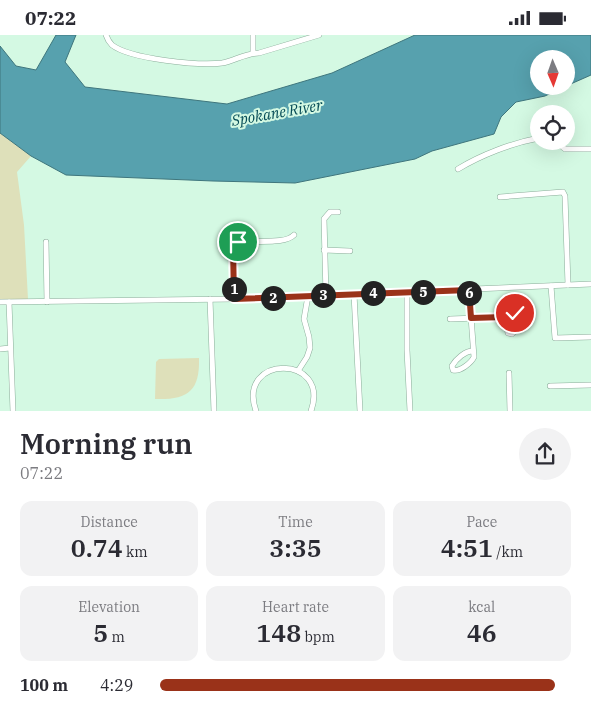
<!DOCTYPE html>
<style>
:root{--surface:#fff;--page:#f2f2f3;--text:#2b2b33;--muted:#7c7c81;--accent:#9a3219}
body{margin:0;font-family:"IBM Plex Serif",serif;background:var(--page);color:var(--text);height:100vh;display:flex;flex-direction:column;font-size:19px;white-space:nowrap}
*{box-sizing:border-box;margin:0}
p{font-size:16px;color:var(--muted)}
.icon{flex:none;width:28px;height:28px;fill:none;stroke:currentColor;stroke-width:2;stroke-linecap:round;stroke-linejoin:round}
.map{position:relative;height:376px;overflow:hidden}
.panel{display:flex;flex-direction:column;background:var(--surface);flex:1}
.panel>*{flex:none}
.needle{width:32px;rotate:178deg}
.buttons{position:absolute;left:530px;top:15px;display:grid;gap:10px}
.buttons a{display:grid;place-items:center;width:45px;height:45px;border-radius:50%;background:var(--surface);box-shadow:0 5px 20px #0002;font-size:25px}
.pin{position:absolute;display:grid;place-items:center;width:42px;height:42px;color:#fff;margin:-21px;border:2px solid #fff;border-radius:50%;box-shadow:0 1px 5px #0007}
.km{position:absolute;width:25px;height:25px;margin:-12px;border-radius:50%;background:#222;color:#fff;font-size:14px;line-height:25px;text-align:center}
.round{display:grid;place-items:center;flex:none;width:52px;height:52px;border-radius:26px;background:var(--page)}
.head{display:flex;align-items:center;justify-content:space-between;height:85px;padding:0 20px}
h1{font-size:28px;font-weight:600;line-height:38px}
.figures{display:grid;grid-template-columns:repeat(3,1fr);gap:8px;height:85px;padding:5px 20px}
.figures div{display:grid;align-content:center;border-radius:12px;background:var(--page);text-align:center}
.figures b{font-size:25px;font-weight:600}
.figures small{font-size:14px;font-weight:400}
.figures p{font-size:14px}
ul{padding:0 20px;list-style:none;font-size:16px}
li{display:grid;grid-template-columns:80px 60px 1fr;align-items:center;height:38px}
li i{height:12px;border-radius:6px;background:var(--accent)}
.status{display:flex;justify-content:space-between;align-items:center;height:35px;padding:0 25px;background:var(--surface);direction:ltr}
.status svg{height:14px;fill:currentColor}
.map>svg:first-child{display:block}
.green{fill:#dee0ba}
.water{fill:#57a1ae;stroke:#3f767d}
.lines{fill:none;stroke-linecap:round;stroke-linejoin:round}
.minor-casing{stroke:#8bad9a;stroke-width:6}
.minor{stroke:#fff;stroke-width:5}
.route-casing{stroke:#fff;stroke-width:10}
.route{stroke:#9a3219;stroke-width:6}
.labels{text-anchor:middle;stroke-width:4;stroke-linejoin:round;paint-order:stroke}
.water-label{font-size:15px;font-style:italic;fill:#054b55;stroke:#d4f9e3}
</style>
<div class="status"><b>07:22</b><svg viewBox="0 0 49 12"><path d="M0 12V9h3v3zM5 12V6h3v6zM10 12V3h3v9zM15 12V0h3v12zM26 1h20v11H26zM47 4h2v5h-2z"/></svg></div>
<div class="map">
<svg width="591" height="376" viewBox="0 0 591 376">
<rect width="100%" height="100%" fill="#d4f9e3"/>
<g class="green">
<path d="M0,98l31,23 -14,16 7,53 4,74h-28z"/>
<path d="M199,323c1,34 -12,42 -44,41l1,-37 3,-3z"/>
</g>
<path class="water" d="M56,0h20l-11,27 20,25 142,17 105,-31 83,-38h176v40l-25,11v-27h-27v27h27l-21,10 -29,6 -15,15 -7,17 -62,17 -17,8 -120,24 -82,-2 -147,-6 -35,-19 -31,-23v-87l16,20 20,4z"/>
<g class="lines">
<g class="minor-casing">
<g id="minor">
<path d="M106,0c1,3 3,7 6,10 18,14 87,21 110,18 12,-2 24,-10 37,-10l60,-18"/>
<path d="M253,18v-18"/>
<path d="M555,106l10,8h26"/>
<path d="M458,134c23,-14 54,-26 81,-31"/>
<path d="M500,162l63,-5 2,4 3,89"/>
<path d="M46,207l1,60"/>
<path d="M324,215l26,1"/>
<path d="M551,251l4,52 36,-1"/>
<path d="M469,255l5,67c-3,6 -14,15 -21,13l-1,-4c4,-7 13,-15 21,-15"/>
<path d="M407,257v58l3,61"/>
<path d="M354,259l6,117"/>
<path d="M326,260l-2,-76 6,-7h8"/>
<path d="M210,264l4,112"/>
<path d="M234,264v-55c16,-6 49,2 60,-9"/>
<path d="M0,267l234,-3 357,-15"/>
<path d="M9,267l4,109"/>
<path d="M450,284l55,-2 4,-5 6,2c2,6 2,16 -3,20l-4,-1 -3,-16"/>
<path d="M0,314l10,-1"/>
<path d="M298,336l9,-14 3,-9 -1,-11 -5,-18 4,-23"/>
<path d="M509,338l1,38"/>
<path d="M550,351l41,-1"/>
<path d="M256,376c-20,-57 75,-57 55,0"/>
</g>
</g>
<use href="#minor" class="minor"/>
</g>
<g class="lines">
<g class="route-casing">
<path id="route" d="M238,207l-5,4 1,53 235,-9 2,28 34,-1 4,-5 6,1"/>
</g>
<use href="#route" class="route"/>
</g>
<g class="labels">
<g class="water-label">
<text transform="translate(277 78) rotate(-10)" y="5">Spokane River</text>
</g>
</g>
</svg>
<div class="buttons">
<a><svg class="needle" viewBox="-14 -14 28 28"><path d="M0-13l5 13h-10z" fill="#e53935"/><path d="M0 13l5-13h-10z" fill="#7c7c81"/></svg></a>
<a><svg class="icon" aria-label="locate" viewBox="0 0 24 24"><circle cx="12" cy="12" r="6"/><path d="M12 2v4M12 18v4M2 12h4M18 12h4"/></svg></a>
</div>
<div class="pin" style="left:238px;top:207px;background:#1e9e55"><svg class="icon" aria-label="arrive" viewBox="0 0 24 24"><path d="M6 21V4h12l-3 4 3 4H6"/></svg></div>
<div class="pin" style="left:515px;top:278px;background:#d93025"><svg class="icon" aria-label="check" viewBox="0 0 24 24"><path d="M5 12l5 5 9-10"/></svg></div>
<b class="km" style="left:234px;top:254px">1</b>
<b class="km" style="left:273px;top:263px">2</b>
<b class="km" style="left:323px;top:260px">3</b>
<b class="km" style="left:373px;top:258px">4</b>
<b class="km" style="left:423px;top:257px">5</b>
<b class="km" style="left:469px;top:258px">6</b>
</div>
<section class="panel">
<div class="head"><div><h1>Morning run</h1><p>07:22</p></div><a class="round"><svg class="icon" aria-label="share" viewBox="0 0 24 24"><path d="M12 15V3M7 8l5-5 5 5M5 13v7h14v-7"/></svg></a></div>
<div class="figures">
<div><p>Distance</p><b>0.74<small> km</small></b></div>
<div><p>Time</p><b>3:35</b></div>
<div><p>Pace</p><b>4:51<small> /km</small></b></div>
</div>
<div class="figures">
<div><p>Elevation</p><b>5<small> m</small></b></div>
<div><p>Heart rate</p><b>148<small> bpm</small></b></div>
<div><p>kcal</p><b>46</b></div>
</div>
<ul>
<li><b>100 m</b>4:29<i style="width:96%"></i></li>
</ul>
</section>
